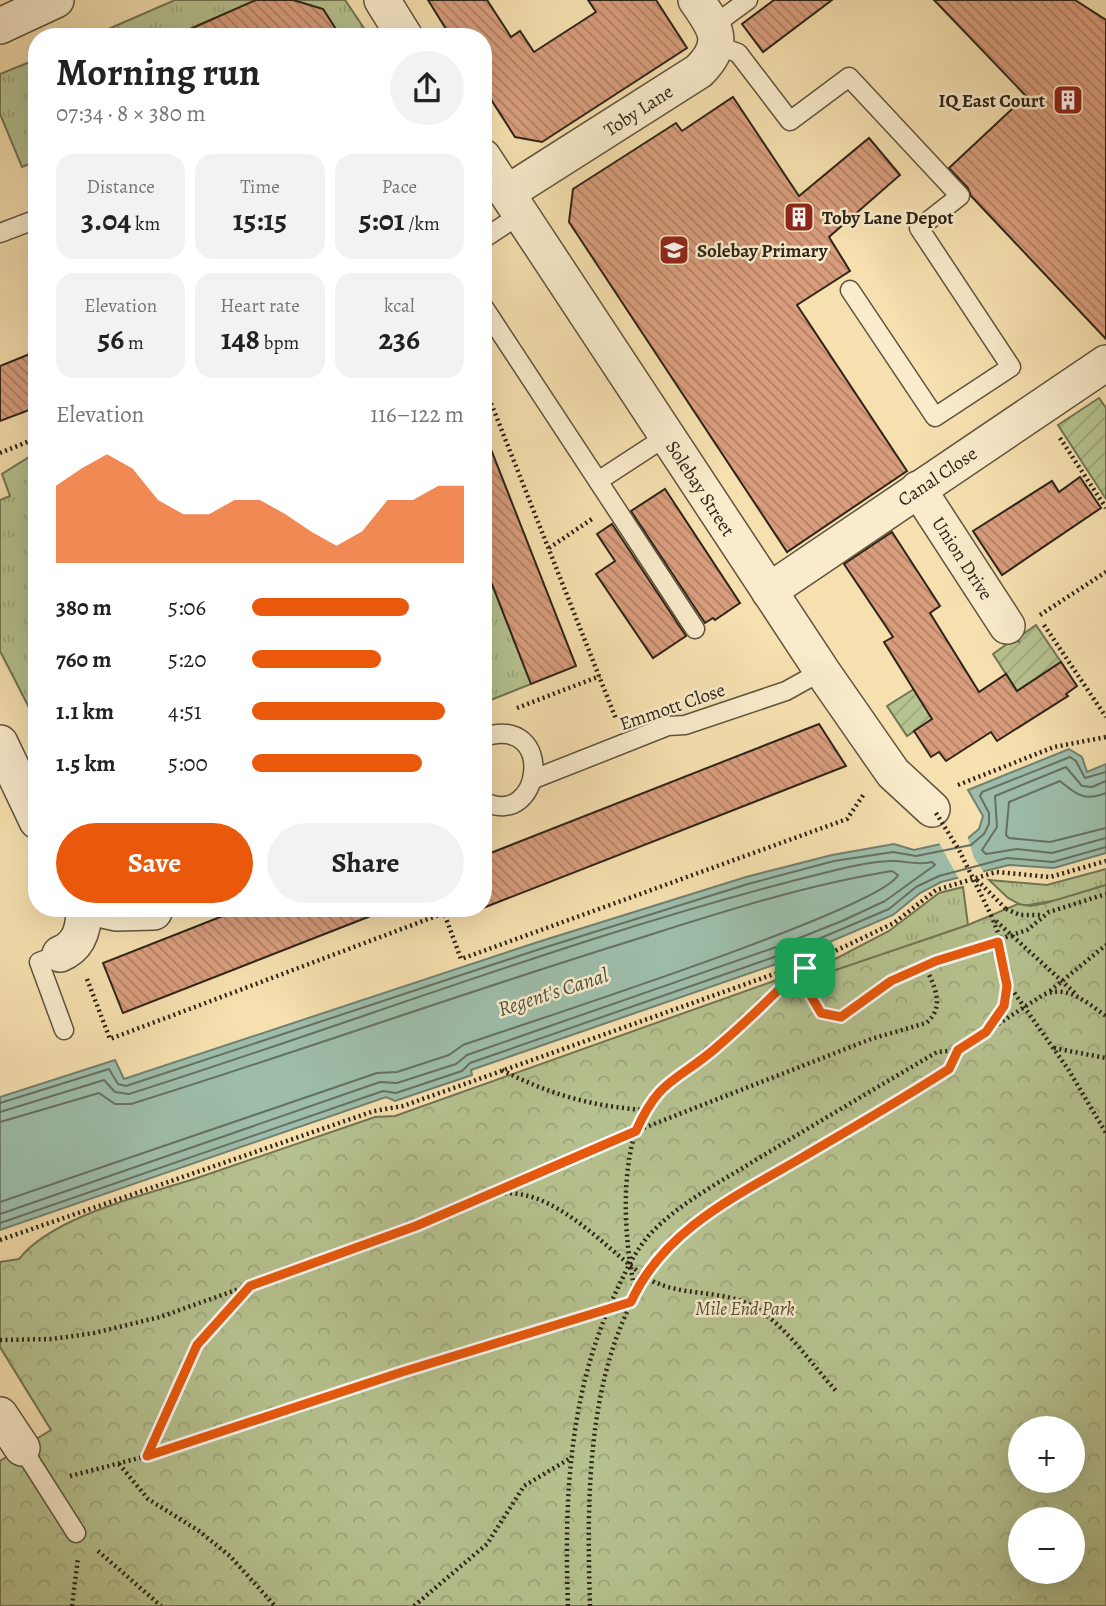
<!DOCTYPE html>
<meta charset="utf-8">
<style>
:root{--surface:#fff;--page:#f2f2f2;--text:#222;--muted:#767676;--accent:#ea580c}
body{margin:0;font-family:Alegreya,serif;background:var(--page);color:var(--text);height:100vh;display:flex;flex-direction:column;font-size:26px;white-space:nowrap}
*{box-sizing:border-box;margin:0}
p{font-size:23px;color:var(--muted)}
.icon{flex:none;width:38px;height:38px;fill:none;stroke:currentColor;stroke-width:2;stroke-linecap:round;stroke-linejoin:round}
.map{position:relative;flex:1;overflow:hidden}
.panel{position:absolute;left:28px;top:28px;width:464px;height:889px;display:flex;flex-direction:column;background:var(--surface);border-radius:28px;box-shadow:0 7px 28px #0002}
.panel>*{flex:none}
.controls{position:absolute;left:1008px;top:1416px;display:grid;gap:14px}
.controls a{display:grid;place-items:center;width:77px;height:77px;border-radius:50%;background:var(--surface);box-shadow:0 7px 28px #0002;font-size:35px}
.pin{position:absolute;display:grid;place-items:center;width:60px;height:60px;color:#fff;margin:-30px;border-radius:14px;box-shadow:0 4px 10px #0006}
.round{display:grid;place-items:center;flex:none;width:74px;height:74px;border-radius:37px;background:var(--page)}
.summary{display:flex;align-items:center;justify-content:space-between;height:119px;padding:0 28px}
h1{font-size:38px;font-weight:700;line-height:52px}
.figures{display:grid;grid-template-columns:repeat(3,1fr);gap:10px;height:119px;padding:7px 28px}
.figures div{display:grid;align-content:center;border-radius:18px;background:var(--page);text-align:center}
.figures b{font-size:30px;font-weight:700}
.figures small{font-size:19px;font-weight:400}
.figures p{font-size:19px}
.chart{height:196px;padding:14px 28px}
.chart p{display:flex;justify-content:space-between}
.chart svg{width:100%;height:126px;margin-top:7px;fill:var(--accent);opacity:.7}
.primary-button{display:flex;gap:14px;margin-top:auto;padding:14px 28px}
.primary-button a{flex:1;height:80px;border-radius:42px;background:var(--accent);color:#fff;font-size:28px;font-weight:700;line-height:80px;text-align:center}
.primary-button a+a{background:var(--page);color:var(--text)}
ul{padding:0 28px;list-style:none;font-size:23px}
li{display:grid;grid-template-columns:112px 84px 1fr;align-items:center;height:52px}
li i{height:18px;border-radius:9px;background:var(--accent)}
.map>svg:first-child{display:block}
.grass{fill:url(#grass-tufts);stroke:#727454;stroke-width:2}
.park{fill:url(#park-crowns);stroke:#727454;stroke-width:2;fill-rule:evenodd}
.garden{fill:url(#garden-furrows);stroke:#727454;stroke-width:2}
.water{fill:#9dbdaa;stroke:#718070;stroke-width:2}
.pier{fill:#f6e0af}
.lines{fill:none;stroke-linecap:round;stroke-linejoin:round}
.shore{stroke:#667061;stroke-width:2}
.building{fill:url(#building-back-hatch);stroke:#2e2418;stroke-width:2}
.service-casing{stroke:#60533e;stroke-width:21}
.minor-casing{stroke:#60533e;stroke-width:38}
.path{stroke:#2e2418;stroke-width:4.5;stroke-dasharray:2 3.5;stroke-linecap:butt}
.service{stroke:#f9ebcb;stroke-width:18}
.minor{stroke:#f9ebcb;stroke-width:35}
.path-bridge{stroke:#2e2418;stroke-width:4.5;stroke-dasharray:2 3.5;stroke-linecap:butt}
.route-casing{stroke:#fff;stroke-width:14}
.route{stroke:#ea580c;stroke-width:9}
.labels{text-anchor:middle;stroke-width:5;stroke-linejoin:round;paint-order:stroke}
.poi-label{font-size:19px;font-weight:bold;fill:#2e2418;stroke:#f9ebcb;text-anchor:start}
.street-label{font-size:19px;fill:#2e2418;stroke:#f9ebcb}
.park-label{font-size:19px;font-style:italic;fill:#504c36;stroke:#f9ebcb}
.water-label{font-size:21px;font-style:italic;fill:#4f5244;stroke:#f9ebcb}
</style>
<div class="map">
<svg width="1106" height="1606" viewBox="0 0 1106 1606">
<defs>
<pattern id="grass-tufts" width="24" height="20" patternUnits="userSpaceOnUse" patternTransform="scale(1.75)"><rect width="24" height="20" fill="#b6c390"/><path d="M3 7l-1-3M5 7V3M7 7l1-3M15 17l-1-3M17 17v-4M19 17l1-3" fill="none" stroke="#9da77b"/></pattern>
<pattern id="park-crowns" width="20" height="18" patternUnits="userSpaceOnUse" patternTransform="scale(1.75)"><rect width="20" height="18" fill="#b6c390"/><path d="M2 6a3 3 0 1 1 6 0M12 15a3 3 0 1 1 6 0" fill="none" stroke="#9da77b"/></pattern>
<pattern id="garden-furrows" width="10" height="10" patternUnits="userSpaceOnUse" patternTransform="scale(1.75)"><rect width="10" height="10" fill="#b6c390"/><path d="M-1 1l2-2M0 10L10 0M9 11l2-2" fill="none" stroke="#9da77b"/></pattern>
<pattern id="building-back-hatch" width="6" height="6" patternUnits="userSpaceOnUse" patternTransform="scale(1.75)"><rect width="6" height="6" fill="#d99d7d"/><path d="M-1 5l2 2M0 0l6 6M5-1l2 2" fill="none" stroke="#b08065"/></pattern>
</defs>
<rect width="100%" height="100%" fill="#f6e0af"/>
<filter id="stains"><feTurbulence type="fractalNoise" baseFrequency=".00286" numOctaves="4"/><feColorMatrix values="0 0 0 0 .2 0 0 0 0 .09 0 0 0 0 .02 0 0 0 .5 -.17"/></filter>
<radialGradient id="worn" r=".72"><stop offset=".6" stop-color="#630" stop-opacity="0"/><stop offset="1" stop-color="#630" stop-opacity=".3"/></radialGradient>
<g class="grass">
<path d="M175,0h81l-84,37h-82z"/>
<path d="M293,0h52l25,37h-29l-18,-28z"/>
<path d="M37,59v102l-15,6 -22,-53v-40z"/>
<path d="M37,452v271l-37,-72v-151l10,-4 -8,-22z"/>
<path d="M483,561l48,123 -48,19z"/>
<path d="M1106,869v16l-42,14 -41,7 -15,-8 -19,-18 58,5z"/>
<path d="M963,887l5,38 -25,9 4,17 -135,28v-8l77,-40 50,-38z"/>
</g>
<path class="park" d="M1106,885v721h-1106v-145l51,-31 -51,-83v-85l19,-3c34,-43 126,-64 178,-81 59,-20 118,-41 178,-61l20,-1 390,-139 27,-6 12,3 144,-49 50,-21 12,2 16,-3zM1020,1428h53v52h-53zM1020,1519h53v53h-53z"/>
<g class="garden">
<path d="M1099,398l7,10v91l-48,-74z"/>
<path d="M1036,625l25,37 -44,29 -24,-37 21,-15 5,3v-5z"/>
<path d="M914,689l20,29 -27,18 -20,-30z"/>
</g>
<path class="water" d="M1069,749l13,8 5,15 19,-8v89l-52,15 -45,-3 -68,17 -21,11 -27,22 -108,46 -314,109 1,5 -77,26 -9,-4 -386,133v-133l115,-37 9,19 414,-137 208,-65 86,-22 62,-11 20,6 54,-12 11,-9 4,-13 -15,-26z"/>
<path class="pier" d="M967,835l7,23 11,16 -25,7 -22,-40z"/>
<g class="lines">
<g class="shore">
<path d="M1106,781l-14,6 -10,-1 -16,-19 -71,29 2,31 -15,23 4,4 31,-5 35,4 54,-15"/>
<path d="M1106,793c-22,9 -30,1 -46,-12l-51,21 -3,33 3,3 41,4 56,-14"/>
<path d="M0,1103l109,-34 9,15 8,2 414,-137 208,-65 86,-23 59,-9 23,4 55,-11 13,-11 5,-10v-11l-9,-17 2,-4 88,-35 6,4 9,17 21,-6"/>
<path d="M0,1112l104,-32 11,12 14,2c234,-74 465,-165 703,-223 19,-5 39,-9 58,-10 15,-1 23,5 42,1l3,3 -50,36 -43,20 -63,25 -312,109 -11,9 -59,19 -17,-1 -380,132"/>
<path d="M0,1122l99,-29 16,11h16c164,-51 326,-109 490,-160 89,-28 178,-58 271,-73l6,4c-16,34 -375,149 -435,170l-14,10 -52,17 -20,1 -377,129"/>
<path d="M0,1223l383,-132 13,2 66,-22 8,-8 313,-109 106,-45 27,-22 23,-11 68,-18 46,4 53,-15"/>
</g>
</g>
<g class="building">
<path d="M256,0h37l30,9 18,28h-169z"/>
<path d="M428,0h59l24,37 9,-6 14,21 62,-40 -8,-12h68l31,48 -145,94 -27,-5 -32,-50v-50h-32z"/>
<path d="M774,0h58l-69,52 -21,-28z"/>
<path d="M934,0h141l31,20v319l-135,-143 -3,-8 -19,-20 77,-72z"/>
<path d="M733,97l66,99 70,-58 31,37 -71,62 21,34 -53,34 110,166 -120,81 -218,-330 4,-33 103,-66 6,8z"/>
<path d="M37,351v56l-37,14v-55z"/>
<path d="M485,434l91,232 -45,18 -48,-123z"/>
<path d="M1080,477l21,31 -99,67 -29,-44 79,-50 7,11z"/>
<path d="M665,489l75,114 -25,17 -2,-2 -8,5 -74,-112z"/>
<path d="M612,524l74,112 -33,22 -57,-84 19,-13 -18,-27z"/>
<path d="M892,532l48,74 -10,7 49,79 27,-18 11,17 44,-29 16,24 -11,8 2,2 -71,45 -6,-9 -45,29 -7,-9 -8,5 -17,-26 18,-12 -48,-77 9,-5 -49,-73z"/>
<path d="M819,724l27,42 -363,142v-52z"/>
<path d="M243,908l143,2 -263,103 -20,-50z"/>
</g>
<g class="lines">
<g class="service-casing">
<g id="service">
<path d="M714,25l34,-25"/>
<path d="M716,45l22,8 52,68 59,-44 111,119 -41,32 92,139 -76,50 -85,-127"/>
<path d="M0,233l37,-14"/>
<path d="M483,239l38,-25"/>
<path d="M483,306l115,175 69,-45"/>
<path d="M598,481l97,148"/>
<path d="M483,737c75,-24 59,95 0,64"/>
<path d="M534,779l134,-53 17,-1 101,-34 36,-20"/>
<path d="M60,954l-21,8 25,68"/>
<path d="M22,1448l54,85"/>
</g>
</g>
<g class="minor-casing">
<g id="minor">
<path d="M382,0l23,37"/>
<path d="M0,26l56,-26"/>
<path d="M483,157l339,514 71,102 39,36"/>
<path d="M507,193l192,-122c28,-28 17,-43 -3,-71"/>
<path d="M918,489l89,137"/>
<path d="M769,591l337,-228"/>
<path d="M0,743l37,78"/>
<path d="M94,908l22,5 38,-1"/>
<path d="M60,954c20,-8 24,-26 24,-46"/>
<path d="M0,1415l22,33"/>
</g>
</g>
<g class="path">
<path d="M483,383l133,336"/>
<path d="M1060,438l46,70"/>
<path d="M0,453l37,-15"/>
<path d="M549,548l43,-29"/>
<path d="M1040,615l66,-43"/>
<path d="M1044,625l62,92"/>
<path d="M517,708l83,-32"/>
<path d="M958,785l96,-38 52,-10"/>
<path d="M1006,909l14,6h21"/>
<path d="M991,915l8,20 7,46 62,88 38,64"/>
<path d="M996,921l79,72"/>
<path d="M805,968l6,28 10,17 19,4 51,-36 45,-20 91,-31 22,-18 57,-18"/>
<path d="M87,979l23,60 334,-126 17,46 386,-140 17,-25"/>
<path d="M1050,991l56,-46"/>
<path d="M992,1026l12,-20 2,-23"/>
<path d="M1054,1048l52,10"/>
<path d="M502,1070c46,24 92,37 144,40"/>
<path d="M499,1194c54,-8 106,54 145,82 33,23 78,11 112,32 32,20 56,57 81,84"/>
<path d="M0,1240l374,-129 29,-5 371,-132 42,-11 15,-10 63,-30 42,-33 60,-18 54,5 56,-16"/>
<path d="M635,1291c-12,-56 -18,-148 19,-197 15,-19 41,-29 60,-44 30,-24 57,-53 85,-80"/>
<path d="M0,1340l52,-1 42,-6 66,-16 256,-91 220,-95 235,-92 55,-16c20,-16 8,-38 -1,-57"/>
<path d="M147,1456l50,-111 50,-56"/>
<path d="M119,1464l29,35 51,32 31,25 45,50"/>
<path d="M70,1476l77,-20 255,-84 228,-69"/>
<path d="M98,1551l63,55"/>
<path d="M72,1606l6,-48"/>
<path d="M414,1606l73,-62 37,-58 45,-27"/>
<path d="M568,1606c-4,-108 1,-213 47,-312 11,-23 21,-46 39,-64 28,-28 66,-48 100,-69 61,-37 122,-73 183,-109l21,-2 85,-55c25,-11 44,8 63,21"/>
<path d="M590,1606c-4,-127 -5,-298 107,-383l252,-154 9,-18"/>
</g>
<use href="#service" class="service"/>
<use href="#minor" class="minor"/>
<g class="path-bridge">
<path d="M936,813l23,37 32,65"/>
<path d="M977,880l29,29"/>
</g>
</g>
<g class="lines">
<g class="route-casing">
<path id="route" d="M998,942l9,44 -3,20 -18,26 -28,18 -9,19c-48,31 -97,59 -146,88 -65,38 -140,73 -172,145l-229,70 -255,84 50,-111 53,-59 166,-60 220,-95c24,-54 41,-49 81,-84 28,-24 56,-51 82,-78l6,-1 6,28 10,17 20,4 50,-36 45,-20z"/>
</g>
<use href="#route" class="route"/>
</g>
<defs>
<g id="building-square" transform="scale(1.575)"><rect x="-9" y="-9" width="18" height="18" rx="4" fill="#8f2418" stroke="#f9ebcb"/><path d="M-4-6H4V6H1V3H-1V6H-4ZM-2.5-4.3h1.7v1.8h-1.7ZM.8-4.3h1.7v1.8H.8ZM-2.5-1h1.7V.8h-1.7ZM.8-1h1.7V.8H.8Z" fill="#fff"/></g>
<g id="school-square" transform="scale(1.575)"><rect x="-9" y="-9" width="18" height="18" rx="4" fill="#8f2418" stroke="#f9ebcb"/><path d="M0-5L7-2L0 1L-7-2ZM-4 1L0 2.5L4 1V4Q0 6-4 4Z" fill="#fff"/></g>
</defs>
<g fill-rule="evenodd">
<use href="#building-square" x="1068" y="100"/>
<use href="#building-square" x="799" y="217"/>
<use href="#school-square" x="674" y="250"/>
</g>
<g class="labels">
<g class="poi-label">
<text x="1045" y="107" text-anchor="end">IQ East Court</text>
<text x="822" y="224">Toby Lane Depot</text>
<text x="697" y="257">Solebay Primary</text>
</g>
<g class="street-label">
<text transform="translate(638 110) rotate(-33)" y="7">Toby Lane</text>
<text transform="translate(937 476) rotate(-34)" y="7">Canal Close</text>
<text transform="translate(701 488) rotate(57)" y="7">Solebay Street</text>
<text transform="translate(963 558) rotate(57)" y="7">Union Drive</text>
<text transform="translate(672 706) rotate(-19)" y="7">Emmott Close</text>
</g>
<g class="park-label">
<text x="745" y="1315">Mile End Park</text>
</g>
<g class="water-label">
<text transform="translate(553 992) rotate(-18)" y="7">Regent's Canal</text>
</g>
</g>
<rect width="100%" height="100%" filter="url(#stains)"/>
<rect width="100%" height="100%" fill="url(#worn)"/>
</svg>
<div class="controls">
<a>+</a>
<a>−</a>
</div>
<div class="pin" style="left:805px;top:968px;background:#1e9e55"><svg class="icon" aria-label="arrive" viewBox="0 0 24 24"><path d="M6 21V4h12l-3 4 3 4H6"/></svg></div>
<section class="panel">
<div class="summary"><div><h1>Morning run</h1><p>07:34 · 8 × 380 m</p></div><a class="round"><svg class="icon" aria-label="share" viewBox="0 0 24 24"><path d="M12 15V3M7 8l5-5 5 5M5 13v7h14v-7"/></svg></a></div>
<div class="figures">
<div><p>Distance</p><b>3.04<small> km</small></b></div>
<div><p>Time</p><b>15:15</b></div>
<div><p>Pace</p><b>5:01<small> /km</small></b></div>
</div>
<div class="figures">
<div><p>Elevation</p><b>56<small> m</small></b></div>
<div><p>Heart rate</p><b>148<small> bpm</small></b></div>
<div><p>kcal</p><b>236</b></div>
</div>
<div class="chart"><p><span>Elevation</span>116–122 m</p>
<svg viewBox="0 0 160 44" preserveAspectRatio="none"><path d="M0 44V17L10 11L20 6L30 11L40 22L50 27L60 27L70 22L80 22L90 27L100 33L110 38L120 33L130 22L140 22L150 17L160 17V44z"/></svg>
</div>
<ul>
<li><b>380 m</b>5:06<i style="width:74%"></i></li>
<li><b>760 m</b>5:20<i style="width:61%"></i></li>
<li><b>1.1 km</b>4:51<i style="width:91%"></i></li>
<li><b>1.5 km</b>5:00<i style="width:80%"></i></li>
</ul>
<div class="primary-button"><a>Save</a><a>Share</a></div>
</section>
</div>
